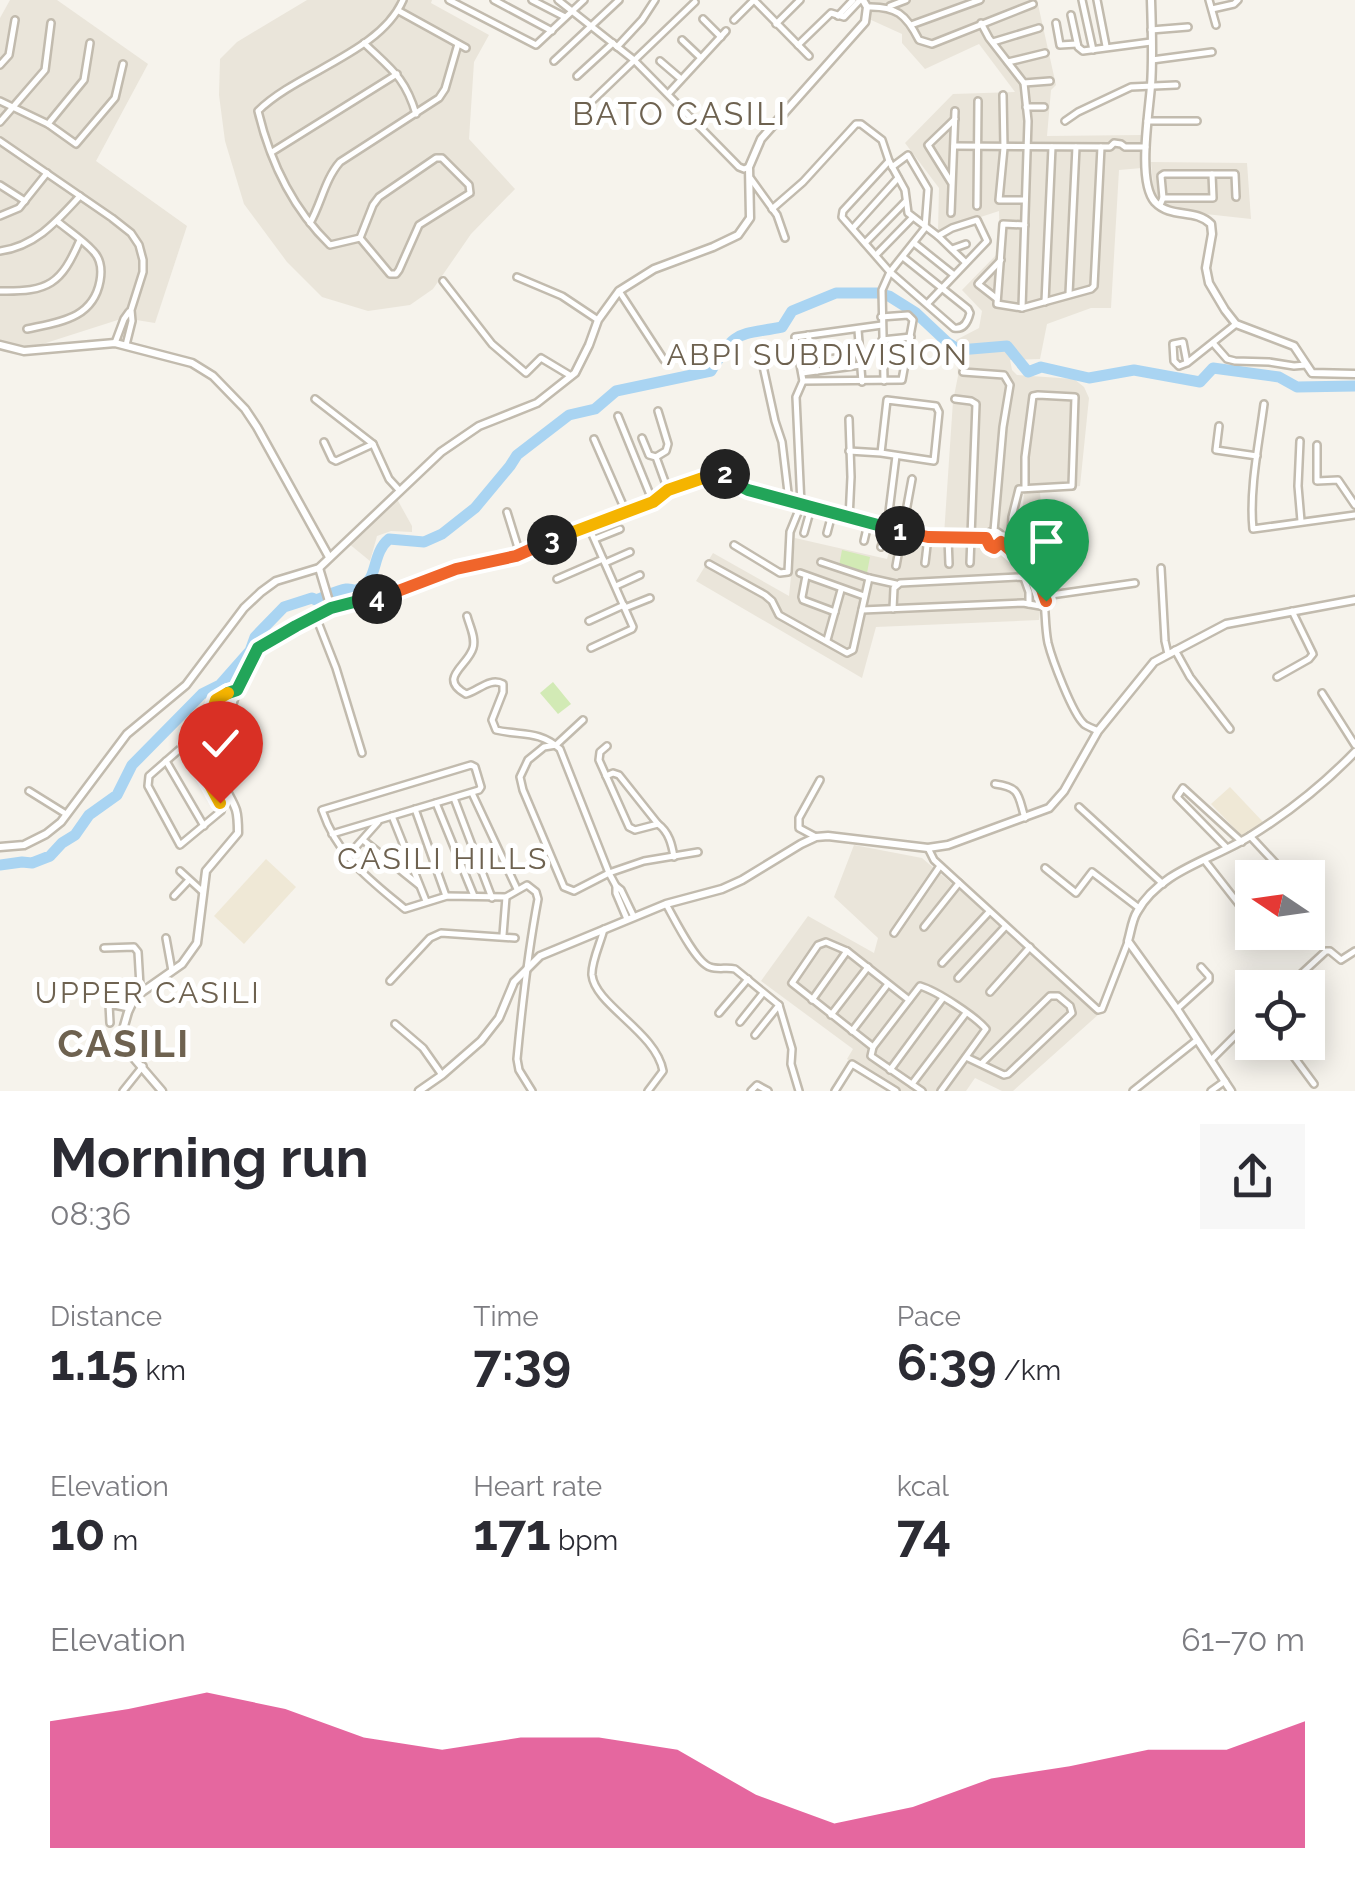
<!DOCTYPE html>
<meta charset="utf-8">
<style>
:root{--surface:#fff;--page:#f7f7f7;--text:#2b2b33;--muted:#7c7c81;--accent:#db2777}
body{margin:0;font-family:Raleway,sans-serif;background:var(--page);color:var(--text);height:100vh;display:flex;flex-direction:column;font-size:38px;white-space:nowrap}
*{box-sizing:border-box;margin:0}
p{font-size:32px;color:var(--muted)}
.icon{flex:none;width:55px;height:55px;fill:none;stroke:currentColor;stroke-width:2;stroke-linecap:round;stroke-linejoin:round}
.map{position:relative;height:1091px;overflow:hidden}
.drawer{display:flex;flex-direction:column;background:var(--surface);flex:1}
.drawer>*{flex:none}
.needle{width:65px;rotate:283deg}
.controls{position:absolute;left:1235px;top:860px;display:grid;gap:20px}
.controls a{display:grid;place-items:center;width:90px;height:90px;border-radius:0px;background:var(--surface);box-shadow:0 5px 25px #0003;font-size:50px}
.pin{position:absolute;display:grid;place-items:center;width:85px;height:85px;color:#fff;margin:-102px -42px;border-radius:50% 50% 50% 0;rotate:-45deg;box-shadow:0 0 10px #0007}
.pin .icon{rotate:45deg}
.km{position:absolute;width:50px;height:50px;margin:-25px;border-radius:50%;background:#222;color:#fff;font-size:28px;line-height:50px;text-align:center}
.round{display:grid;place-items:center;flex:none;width:105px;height:105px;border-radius:0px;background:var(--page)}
.overview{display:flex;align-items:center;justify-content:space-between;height:170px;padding:0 50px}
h1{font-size:55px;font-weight:700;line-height:75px}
.figures{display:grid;grid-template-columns:repeat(3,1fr);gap:15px;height:170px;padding:10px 50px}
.figures div{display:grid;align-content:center}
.figures b{font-size:50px;font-weight:700}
.figures small{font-size:28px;font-weight:400}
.figures p{font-size:28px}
.chart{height:280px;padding:20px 50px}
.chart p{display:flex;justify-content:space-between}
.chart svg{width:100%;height:180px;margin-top:10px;fill:var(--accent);opacity:.7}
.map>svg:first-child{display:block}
.residential{fill:#eae5da}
.education{fill:#efe8d6}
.green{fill:#d2eab5}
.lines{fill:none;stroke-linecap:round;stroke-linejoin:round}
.river{stroke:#a9d4f2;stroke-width:11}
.minor-casing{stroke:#c2bbae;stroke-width:10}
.tertiary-casing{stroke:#c2bbae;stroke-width:11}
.minor{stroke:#fff;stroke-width:5}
.tertiary{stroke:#fff;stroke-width:6}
.split-1-casing{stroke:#fff;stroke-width:20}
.split-2-casing{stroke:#fff;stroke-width:20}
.split-3-casing{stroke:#fff;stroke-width:20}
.split-4-casing{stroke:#fff;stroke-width:20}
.split-5-casing{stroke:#fff;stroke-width:20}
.split-6-casing{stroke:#fff;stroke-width:20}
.split-1{stroke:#f0652b;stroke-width:12}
.split-2{stroke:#22a559;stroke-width:12}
.split-3{stroke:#f5b400;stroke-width:12}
.split-4{stroke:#f0652b;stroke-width:12}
.split-5{stroke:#22a559;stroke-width:12}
.split-6{stroke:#f5b400;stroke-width:12}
.labels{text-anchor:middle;stroke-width:10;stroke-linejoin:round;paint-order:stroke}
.neighbourhood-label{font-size:30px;letter-spacing:2.5px;fill:#6e6250;stroke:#fff}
.quarter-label{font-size:32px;letter-spacing:2.5px;fill:#6e6250;stroke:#fff}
.district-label{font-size:38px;font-weight:bold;letter-spacing:2.5px;fill:#6e6250;stroke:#fff}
</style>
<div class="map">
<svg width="1355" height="1091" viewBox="0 0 1355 1091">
<rect width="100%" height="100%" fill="#f6f3ec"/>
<g class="residential">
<path d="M10,0h47l91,64 -52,97 91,65 -32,97 -31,-5 -100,32 -24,-9v-323z"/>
<path d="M307,0h125l-1,3 58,32 -15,27 -5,77 46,50 -44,45 -38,55 -23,16 -42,6 -46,-14 -35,-35 -43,-58 -19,-63 -6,-46 1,-36 17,-17z"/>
<path d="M869,0h168l19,85 -5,5 -4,46 95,-1v33l-23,2 -8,138h-20l-44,16 -7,35 -30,1 2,10 5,5 57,4 10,8 5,11 -9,88 -40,5 1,16 -18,-1 1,-14h-11l-4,62 27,23 6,21 -3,22 -163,7 -14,51 -166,-97 17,-28 76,43 6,-58 92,21 7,-26 46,9 4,-7 9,-134 5,-25 -2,-36 23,-12 3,-17 -20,-21 38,-39 -1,-40 -61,20 1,-43 -34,-45 48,-49 62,-2 -36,-48 -54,25 -23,-26v-9l-33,-15z"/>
<path d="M1151,162l96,1 4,56 -82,-9 -15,-14z"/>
<path d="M397,499l15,27v6l-21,-1 -14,5 -7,25 -22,-18z"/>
<path d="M854,845l68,13 130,111 47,45 -86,77h-11l-27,-13 -9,13h-67l-52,-32 6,-10 -92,-68 47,-65 66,37 4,-15 -44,-41z"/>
</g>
<g class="education">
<path d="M1230,787l33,35 -20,15 -32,-33z"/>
<path d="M266,859l30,28 -52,57 -30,-28z"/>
</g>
<g class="green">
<path d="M842,550l28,7 -3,16 -28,-7z"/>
<path d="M553,682l18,22 -13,10 -18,-21z"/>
</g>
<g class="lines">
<path class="river" d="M0,865l22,-3 10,1 18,-7 12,-13 13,-8 14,-20 28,-20 15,-30 70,-71 18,-9 30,-34 5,-14 29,-30 28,-9 4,2c9,-3 21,-10 30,-11 11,-1 5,5 16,-2 16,-9 10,-34 27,-48l35,3 18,-8 33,-26 35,-42 7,-11 52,-40 26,-6 21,-18 95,-20c25,-42 25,-35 71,-44l10,-16 44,-18h41l12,3 27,17 32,30 11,7 48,-4 21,26 13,-5 48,11 45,-8 66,12 13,-14 66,9 18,10 58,-1"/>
<g class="minor-casing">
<g id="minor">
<path d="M449,0l87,45 48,-45"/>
<path d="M494,0l58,31"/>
<path d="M532,0l33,17"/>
<path d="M558,0l76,60 105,107 5,2 5,-2"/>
<path d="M754,0l55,56"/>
<path d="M1082,0l11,50"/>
<path d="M1097,0l9,46"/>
<path d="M1209,0l7,25"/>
<path d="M890,6l16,-6"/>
<path d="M867,7c29,-1 39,7 52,33l13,4 101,-40"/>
<path d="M1212,9l22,-5 4,-4"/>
<path d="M399,11l67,37"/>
<path d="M1071,15l7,32 5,4 68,-9"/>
<path d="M838,16l15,-16"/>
<path d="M703,19l18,18"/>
<path d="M734,20l20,-20"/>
<path d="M981,23l8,15 35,45 4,38 -6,187"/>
<path d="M1056,23l4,22 17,-1"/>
<path d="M776,24l24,-24"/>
<path d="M911,25l69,-25"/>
<path d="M1151,30l37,-3"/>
<path d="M682,40l19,18"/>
<path d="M993,42l46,-14"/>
<path d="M364,43c27,26 41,34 52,71"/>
<path d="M798,45l33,-32 13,4 16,-17"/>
<path d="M617,47l25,-27 13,-20"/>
<path d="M1152,60l60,-8"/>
<path d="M554,61l65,-61"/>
<path d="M660,61l21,18"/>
<path d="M1008,62l37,-9"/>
<path d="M0,65l9,-10 6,-35"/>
<path d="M577,76l36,-33"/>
<path d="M1024,83l26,-2"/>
<path d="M668,94l58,-63"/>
<path d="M1003,95l1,53 -5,52h26"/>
<path d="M593,100l102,-98"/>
<path d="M0,101l48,23 28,20 39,-46 8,-34"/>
<path d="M1026,107h18"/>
<path d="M1065,121l13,-9 53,-25 45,-2"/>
<path d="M1147,121h50"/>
<path d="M0,122l45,-52 6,-47"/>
<path d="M48,124l36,-44 6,-37"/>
<path d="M0,141l112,77 19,15 8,12 4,15v12l-12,38 1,11 -6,24"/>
<path d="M954,146l156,1 4,-4 7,1 4,3h21"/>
<path d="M272,152l125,-78"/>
<path d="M436,158h6l27,27 1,8 -51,32 -20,45 -3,4h-6l-30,-36 13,-33 6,-8z"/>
<path d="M889,161l-46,50 -1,6 48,55 64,56c10,2 14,-7 16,-15l-2,-4 -65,-52"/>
<path d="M751,179l26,36 8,23"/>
<path d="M951,182l-23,-37 27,-26"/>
<path d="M0,185l25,16"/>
<path d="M1163,198h50l-1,-24"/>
<path d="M1160,205l3,-7 -2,-22 3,-2h71l1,23"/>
<path d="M977,206l1,-105"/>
<path d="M772,209l31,-27 53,-58h5l21,16 7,21 16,29 3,23 30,23 27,26"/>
<path d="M951,213l4,-102"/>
<path d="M0,216l19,-8 28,-35"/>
<path d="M310,223c11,-19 15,-44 30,-61l99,-64 6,-9 13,-45"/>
<path d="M1025,225l-22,-1 -6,80 25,4 69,-19 3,-3 7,-139"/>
<path d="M853,228l45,-50"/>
<path d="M360,238l-30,7c-37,-36 -60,-84 -72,-134 39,-39 122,-58 145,-111"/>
<path d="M865,243l40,-41"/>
<path d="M914,243l40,32"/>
<path d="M952,249l14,-5"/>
<path d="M0,251c36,-5 57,-30 80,-55"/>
<path d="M876,255l36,-37"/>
<path d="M517,277l45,19 36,24"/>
<path d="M443,281l49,63 34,29 15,-15 30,18"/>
<path d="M0,291c49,1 61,-7 80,-51"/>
<path d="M619,291l45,69"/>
<path d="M1069,294l7,-147"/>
<path d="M996,298l-18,-14 23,-24"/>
<path d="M1045,302l7,-155"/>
<path d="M928,303l59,-62 -10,-21 -25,8 -14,8"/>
<path d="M27,329c32,-7 66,-10 73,-48 2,-11 1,-22 -7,-30 -10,-11 -24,-20 -36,-30"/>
<path d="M858,330l4,52"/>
<path d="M808,335l9,36"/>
<path d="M882,340l29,-3"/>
<path d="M115,343l9,-24 5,-7"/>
<path d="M1213,343l14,16 8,2 34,1 25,4 12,-1"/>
<path d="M797,356l62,-9"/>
<path d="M761,357l14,64 7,21 7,59"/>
<path d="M1187,363l-4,-21 -10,2 1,17 5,5 8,-3 49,-39"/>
<path d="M963,372l41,3 6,10 -7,42 -9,104"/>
<path d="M802,373l59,-8"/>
<path d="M803,381l99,-1 11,-60 -5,-5 -27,2"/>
<path d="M884,381l-2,-91 8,-18 35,-44 3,-39 -20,-34 -16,12"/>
<path d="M315,399l58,45 16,35 11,12"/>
<path d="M955,399l16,2 5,3 -6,159"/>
<path d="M1264,404c-5,39 -15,86 -11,125l102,-14"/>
<path d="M618,416l35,86"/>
<path d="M849,419l2,58 -2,42"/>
<path d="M1219,426l-3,24 41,6"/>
<path d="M642,438l7,17 7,2 12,33"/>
<path d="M594,439l32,73"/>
<path d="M1300,441l-2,45 3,35"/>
<path d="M324,442l8,17 4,2 37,-17"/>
<path d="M1317,445v36l21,-1 17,25"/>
<path d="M849,451l32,2 53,8 5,-49 -3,-6 -49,-6 -6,53"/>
<path d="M656,457l10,-6 2,-7 -10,-33"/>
<path d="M507,512l13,42"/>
<path d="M588,525l45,102 -1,2 -41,19"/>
<circle cx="994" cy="539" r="8"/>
<path d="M804,533l7,-25"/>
<path d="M827,533l5,-19"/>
<path d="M948,538l1,26"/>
<path d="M595,539l25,-10"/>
<path d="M864,541l4,-17"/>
<path d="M1001,542l35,30c12,23 7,46 12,71 4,16 24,70 36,81 2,2 10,5 14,7"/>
<path d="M734,545l46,28 8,-1 2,-40 11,-27 -5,-108 7,-16 -8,-44 87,-12"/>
<path d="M881,547l6,-19 9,-72"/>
<path d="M1010,548l2,-31 7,-28 53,-3 3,-89 -37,-2 -5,1 -8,61v31"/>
<path d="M821,562l48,16 27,6"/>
<path d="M605,563l25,-11"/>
<path d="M925,563l3,-26"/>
<path d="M709,564l56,31 7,6 7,14 68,38 6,-3 16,-72"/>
<path d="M896,566l16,-87"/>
<path d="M1161,568l4,73 3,13"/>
<path d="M800,573l64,23"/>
<path d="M806,576l-4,21 1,3 32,12"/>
<path d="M557,579l46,-20"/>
<path d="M616,586l24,-11"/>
<path d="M1044,596l91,-13"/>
<path d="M331,608l27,-7 23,-3 75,-29 60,-13 137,-54c22,-16 45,-23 72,-28l15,12 8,4 156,42 33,6 49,1"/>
<path d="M625,608l25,-10"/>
<path d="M893,609l1,-21 6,-5 119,-6 5,1 5,14v12"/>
<path d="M862,610l161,-7 23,4"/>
<path d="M467,616c3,11 9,22 6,32 -5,18 -36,30 -7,46 12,-3 24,-17 37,-10v8l-11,28 4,10c25,6 43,0 64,19l49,124 7,13 5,4 13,27"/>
<path d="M316,617l20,51 26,85"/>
<path d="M589,621l35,-16"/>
<path d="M827,640l14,-50"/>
<path d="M1175,650l15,27 40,52"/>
<path d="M1277,677l32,-18 4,-5 -21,-43"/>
<path d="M1322,693l33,52"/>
<path d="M583,720l-27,25 -12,2 -16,13 -8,17 3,13 41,97 10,4 35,-18 35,-12 54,-9"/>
<path d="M187,743l35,64 -1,4 -41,34 -32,-59 1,-10 55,-48 6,-11 6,-17 5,-5 16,-4"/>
<path d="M607,746l-7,6 -1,8 30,67 6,3 23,-6"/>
<path d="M166,761l38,65"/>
<path d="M606,776l7,-3 6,2 39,49c11,8 14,21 16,33"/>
<path d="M995,784c26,3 23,12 30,34"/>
<path d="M29,791l37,23"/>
<path d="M472,793l45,96"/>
<path d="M454,798l38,100"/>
<path d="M436,803l38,93"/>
<path d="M1079,807l84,77"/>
<path d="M415,809l31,87"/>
<path d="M392,816l34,85"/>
<path d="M332,834l147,-44 2,-3 -6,-20 -4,-2 -149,45c16,47 47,69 83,99l42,-13 59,1 21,-12 9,7 2,7c-10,53 -16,106 -21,160l2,11 13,21"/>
<path d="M1250,836l28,30"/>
<path d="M816,837l-17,-9v-10l21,-38"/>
<path d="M363,840l56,45"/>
<path d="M928,848l6,12 164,150 4,-1 26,-67"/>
<path d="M1227,848l-50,-51 6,-9 59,54"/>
<path d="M346,858l32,-36"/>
<path d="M1205,861l40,51"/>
<path d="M1045,868l31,25 16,-21 47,36"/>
<path d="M180,871l23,21"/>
<path d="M616,886v7l11,26"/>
<path d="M174,896l15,-16"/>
<path d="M666,904c8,14 30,59 44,63 8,3 17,0 25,2l44,36 13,44 -1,15 8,27"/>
<path d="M924,927l35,-44"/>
<path d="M604,929c-3,13 -13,33 -12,46 3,30 64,57 71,96l-15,20"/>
<path d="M894,933l46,-67"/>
<path d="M503,935l3,-38"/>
<path d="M166,938l6,33"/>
<path d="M104,948l30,-1 4,5 2,34 2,5"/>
<path d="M942,963l47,-51"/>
<path d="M958,978l47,-51"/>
<path d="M390,981l40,-43 11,-5 74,5"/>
<path d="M1286,988l40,-37h4l11,9 14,-9"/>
<path d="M990,992l40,-45"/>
<path d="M812,1000l35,-49"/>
<path d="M909,1000l-62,-49 -21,-9 -8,3 -26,38 81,64 -2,9 51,35"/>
<path d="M1177,1009l32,-29v-4l-8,-9"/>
<path d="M719,1013l29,-34"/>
<path d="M831,1015l37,-48"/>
<path d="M740,1022l23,-29"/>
<path d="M110,1023l-1,-19 20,4"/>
<path d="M395,1024l28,24 19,27"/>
<path d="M852,1031l36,-47"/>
<path d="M755,1035l24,-30"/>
<path d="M1283,1042l31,42"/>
<path d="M873,1047l47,-61c17,5 55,30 66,43l-45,62"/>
<path d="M966,1057l38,18 4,-1 64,-61 -2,-7 -12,-10h-8l-69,68"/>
<path d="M1211,1060l41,-41"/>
<path d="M890,1070l53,-72"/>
<path d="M912,1084l54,-71"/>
<path d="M123,1091l20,-25"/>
<path d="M751,1091l6,-6 11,6"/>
<path d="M835,1091l17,-27 44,27"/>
<path d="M1133,1091l64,-51"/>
<path d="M1211,1091l14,-10"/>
</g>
</g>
<g class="tertiary-casing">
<g id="tertiary">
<path d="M1151,0c1,29 2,58 0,86 -2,27 -14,96 4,116 16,17 40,6 56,22l1,10 -6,34 3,15 16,27 11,14 58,22 18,27 43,1"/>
<path d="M0,345l24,6 91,-8 77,20 21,13 32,33 12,18 72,130"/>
<path d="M0,847l24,-2 22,-11 15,-12 66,-88 59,-49 58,-77 17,-16 15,-11 43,-13 122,-116 38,-26 58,-23 38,-30 14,-28 9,-25 21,-29 35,-22 59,-22 25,-12 12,-17 -1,-51 12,-28 104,-117 2,-15 -4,-7"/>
<path d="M162,1091l-30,-35 -7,-15 -1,-15 4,-14 7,-15 47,-33 15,-21 9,-72 32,-38c0,-7 0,-16 -2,-23 -4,-12 -13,-22 -15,-35 -4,-28 18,-104 36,-125 15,-16 54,-31 74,-42l-12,-40"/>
<path d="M419,1091l23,-16 39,-34 18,-23 15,-36 26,-26 126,-52 56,-15 20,-9 59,-36 15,-7 12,-1 100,12 20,-3 101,-37 15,-17 34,-60 56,-69 72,-38 129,-24"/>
<path d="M1231,1091l-54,-82 -49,-68c3,-10 4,-21 9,-29 23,-42 78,-53 115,-77 37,-23 73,-52 103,-83"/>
</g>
</g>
<use href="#minor" class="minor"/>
<use href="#tertiary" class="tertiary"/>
</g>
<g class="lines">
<g class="split-1-casing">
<path id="split-1" d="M900,531l28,6 58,1 4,8 4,2 7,-6 35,30 10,29"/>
</g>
<g class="split-2-casing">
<path id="split-2" d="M725,474l15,12 8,4 152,41"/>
</g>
<g class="split-3-casing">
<path id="split-3" d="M552,540l101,-38 15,-12 35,-12 22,-4"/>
</g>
<g class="split-4-casing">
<path id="split-4" d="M377,599l79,-30 60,-13 36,-16"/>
</g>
<g class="split-5-casing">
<path id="split-5" d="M228,693l9,-3 21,-42 38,-22 35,-18 27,-7 19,-2"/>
</g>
<g class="split-6-casing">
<path id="split-6" d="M220,803l-33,-60c15,-13 23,-23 29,-43l12,-7"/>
</g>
<use href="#split-1" class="split-1"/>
<use href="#split-2" class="split-2"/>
<use href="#split-3" class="split-3"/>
<use href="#split-4" class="split-4"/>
<use href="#split-5" class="split-5"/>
<use href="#split-6" class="split-6"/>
</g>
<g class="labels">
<g class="neighbourhood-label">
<text x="818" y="365">ABPI SUBDIVISION</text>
<text x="443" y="869">CASILI HILLS</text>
<text x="148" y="1003">UPPER CASILI</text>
</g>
<g class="quarter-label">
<text x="680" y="125">BATO CASILI</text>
</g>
<g class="district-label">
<text x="124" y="1057">CASILI</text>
</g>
</g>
</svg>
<div class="controls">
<a><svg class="needle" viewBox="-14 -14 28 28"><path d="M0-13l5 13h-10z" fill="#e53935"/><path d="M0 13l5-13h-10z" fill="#7c7c81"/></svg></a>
<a><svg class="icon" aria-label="locate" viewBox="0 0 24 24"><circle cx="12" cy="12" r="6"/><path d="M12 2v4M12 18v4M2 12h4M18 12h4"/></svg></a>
</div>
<div class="pin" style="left:1046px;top:601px;background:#1e9e55"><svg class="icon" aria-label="arrive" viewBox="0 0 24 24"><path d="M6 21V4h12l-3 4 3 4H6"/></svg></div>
<div class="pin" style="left:220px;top:803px;background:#d93025"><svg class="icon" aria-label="check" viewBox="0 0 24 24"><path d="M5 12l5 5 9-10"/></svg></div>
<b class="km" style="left:900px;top:531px">1</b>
<b class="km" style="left:725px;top:474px">2</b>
<b class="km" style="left:552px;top:540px">3</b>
<b class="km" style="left:377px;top:599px">4</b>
</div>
<section class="drawer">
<div class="overview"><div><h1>Morning run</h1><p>08:36</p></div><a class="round"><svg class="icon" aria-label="share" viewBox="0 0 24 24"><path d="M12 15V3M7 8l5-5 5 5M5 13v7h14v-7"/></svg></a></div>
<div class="figures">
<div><p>Distance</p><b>1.15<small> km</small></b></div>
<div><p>Time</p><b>7:39</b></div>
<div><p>Pace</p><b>6:39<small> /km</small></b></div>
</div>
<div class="figures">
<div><p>Elevation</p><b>10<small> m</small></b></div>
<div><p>Heart rate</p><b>171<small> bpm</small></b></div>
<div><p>kcal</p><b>74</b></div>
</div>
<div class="chart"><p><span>Elevation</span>61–70 m</p>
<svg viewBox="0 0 160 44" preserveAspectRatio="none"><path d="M0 44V13L10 10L20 6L30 10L40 17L50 20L60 17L70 17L80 20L90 31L100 38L110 34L120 27L130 24L140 20L150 20L160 13V44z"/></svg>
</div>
</section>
